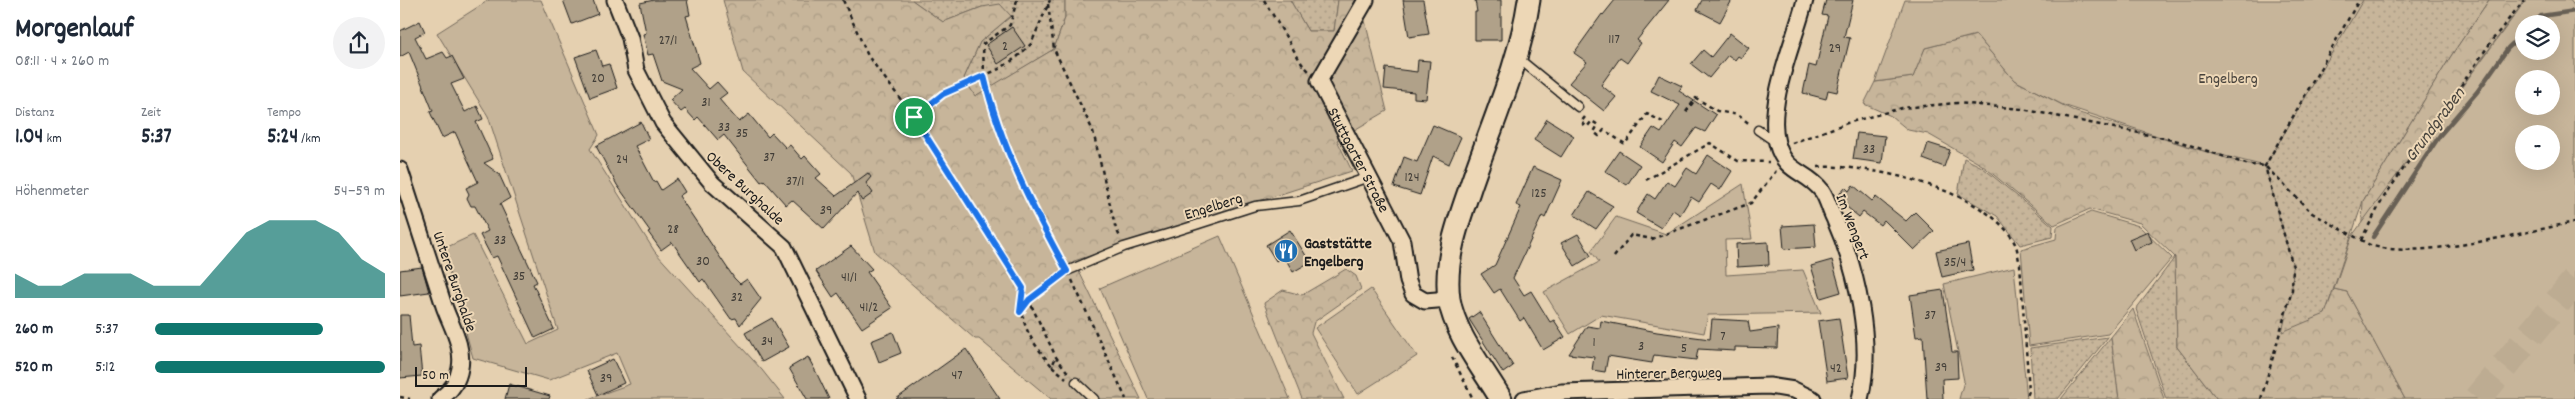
<!DOCTYPE html>
<html lang="de">
<meta charset="utf-8">
<style>
:root{--surface:#fff;--page:#f2f2f3;--text:#1f2937;--muted:#747a83;--accent:#0f766e}
body{margin:0;font-family:Dekko,sans-serif;background:var(--page);color:var(--text);height:100vh;display:flex;flex-direction:column;font-size:19px;white-space:nowrap}
*{box-sizing:border-box;margin:0}
p{font-size:16px;color:var(--muted)}
.icon{flex:none;width:28px;height:28px;fill:none;stroke:currentColor;stroke-width:2;stroke-linecap:round;stroke-linejoin:round}
.map{position:relative;flex:1;overflow:hidden}
.panel{display:flex;flex-direction:column;background:var(--surface);width:400px}
.panel>*{flex:none}
.buttons{position:absolute;left:2115px;top:15px;display:grid;gap:10px}
.buttons a{display:grid;place-items:center;width:45px;height:45px;border-radius:50%;background:var(--surface);box-shadow:0 5px 20px #0002;font-size:25px}
.scale{position:absolute;left:15px;bottom:12px;width:112px;box-sizing:border-box;padding-left:5px;border:2px solid #1c1c1c;border-top:0;font-size:14px;line-height:18px;white-space:nowrap;color:#1c1c1c;-webkit-text-stroke:4px #edd7b6;paint-order:stroke}
.pin{position:absolute;display:grid;place-items:center;width:42px;height:42px;color:#fff;margin:-21px;border:2px solid #fff;border-radius:50%;box-shadow:0 1px 5px #0007}
.round{display:grid;place-items:center;flex:none;width:52px;height:52px;border-radius:26px;background:var(--page)}
.summary{display:flex;align-items:center;justify-content:space-between;height:85px;padding:0 15px}
h1{font-size:28px;font-weight:800;line-height:38px}
.metrics{display:grid;grid-template-columns:repeat(3,1fr);gap:8px;height:85px;padding:5px 15px}
.metrics div{display:grid;align-content:center}
.metrics b{font-size:21px;font-weight:800}
.metrics small{font-size:14px;font-weight:400}
.metrics p{font-size:14px}
.chart{height:140px;padding:10px 15px}
.chart p{display:flex;justify-content:space-between}
.chart svg{width:100%;height:90px;margin-top:5px;fill:var(--accent);opacity:.7}
ul{padding:0 15px;list-style:none;font-size:16px}
li{display:grid;grid-template-columns:80px 60px 1fr;align-items:center;height:38px}
li i{height:12px;border-radius:6px;background:var(--accent)}
main{display:flex;flex:1;min-height:0}
.map>svg:first-child{display:block}
.grass{fill:url(#grass-dots);stroke:#72685b}
.forest{fill:url(#forest-crowns);stroke:#72685b}
.garden{fill:#c7b59a;stroke:#72685b;fill-rule:evenodd}
.lines{fill:none;stroke-linecap:round;stroke-linejoin:round}
.stream{stroke:#686054;stroke-width:4.5}
.building{fill:#b0a189;stroke:#1c1c1c}
.motorway-tunnel{stroke:#bdac92;stroke-width:28;stroke-dasharray:28 14;stroke-linecap:butt}
.service-casing{stroke:#1c1c1c;stroke-width:11}
.minor-casing{stroke:#1c1c1c;stroke-width:19}
.secondary-casing{stroke:#1c1c1c;stroke-width:25}
.path{stroke:#1c1c1c;stroke-width:2.5;stroke-dasharray:4 4;stroke-linecap:butt}
.service{stroke:#edd7b6;stroke-width:8}
.minor{stroke:#edd7b6;stroke-width:15}
.secondary{stroke:#edd7b6;stroke-width:21}
.route-casing{stroke:#fff;stroke-width:10}
.route{stroke:#1a73e8;stroke-width:6}
.labels{text-anchor:middle;stroke-width:4;stroke-linejoin:round;paint-order:stroke}
.number-label{font-size:14px;fill:#413d37}
.park-label{font-size:16px;fill:#47423c;stroke:#edd7b6}
.street-label{font-size:16px;fill:#1c1c1c;stroke:#edd7b6}
.poi-label{font-size:16px;font-weight:bold;fill:#1c1c1c;stroke:#edd7b6;text-anchor:start}
.water-label{font-size:18px;font-style:italic;fill:#48443d;stroke:#edd7b6}
</style>
<main>
<section class="panel">
<div class="summary"><div><h1>Morgenlauf</h1><p>08:11 · 4 × 260 m</p></div><a class="round"><svg class="icon" aria-label="share" viewBox="0 0 24 24"><path d="M12 15V3M7 8l5-5 5 5M5 13v7h14v-7"/></svg></a></div>
<div class="metrics">
<div><p>Distanz</p><b>1.04<small> km</small></b></div>
<div><p>Zeit</p><b>5:37</b></div>
<div><p>Tempo</p><b>5:24<small> /km</small></b></div>
</div>
<div class="chart"><p><span>Höhenmeter</span>54–59 m</p>
<svg viewBox="0 0 160 44" preserveAspectRatio="none"><path d="M0 44V32L10 38L20 38L30 32L40 32L50 32L60 38L70 38L80 38L90 25L100 12L110 6L120 6L130 6L140 12L150 25L160 32V44z"/></svg>
</div>
<ul>
<li><b>260 m</b>5:37<i style="width:73%"></i></li>
<li><b>520 m</b>5:12<i style="width:100%"></i></li>
</ul>
</section>
<div class="map">
<svg width="2175" height="399" viewBox="0 0 2175 399">
<defs>
<pattern id="grass-dots" width="8" height="8" patternUnits="userSpaceOnUse" patternTransform="scale(1.25)"><rect width="8" height="8" fill="#c7b59a"/><path d="M2 2h.1M6 6h.1" fill="none" stroke="#aa9b84" stroke-width="1.8" stroke-linecap="round"/></pattern>
<pattern id="forest-crowns" width="20" height="18" patternUnits="userSpaceOnUse" patternTransform="scale(1.25)"><rect width="20" height="18" fill="#c7b59a"/><path d="M2 6a3 3 0 1 1 6 0M12 15a3 3 0 1 1 6 0" fill="none" stroke="#aa9b84"/></pattern>
</defs>
<rect width="100%" height="100%" fill="#e5d0b0"/>
<filter id="ink" filterUnits="userSpaceOnUse"><feTurbulence type="fractalNoise" baseFrequency=".02" numOctaves="2"/><feDisplacementMap in="SourceGraphic" scale="10" xChannelSelector="R" yChannelSelector="G"/><feConvolveMatrix kernelMatrix="1 2 1 2 8 2 1 2 1" color-interpolation-filters="sRGB"/></filter>
<g filter="url(#ink)">
<g class="grass">
<path d="M512,0h153v18l-11,31 -79,48 -11,-19 16,-36 31,-26 -29,-9 -39,15z"/>
<path d="M890,0h48l-4,31h-26z"/>
<path d="M1959,0h130l-38,56 -88,145 -38,113 -53,50 20,-74 -27,-124z"/>
<path d="M1564,158l18,9 71,59 -1,11 -32,8 -23,-29 -39,-22z"/>
<path d="M1775,257l2,90 40,52h-51l-30,-90z"/>
<path d="M1708,337l-50,62h-25l-3,-51z"/>
<path d="M1711,337l8,62h-58z"/>
</g>
<g class="forest">
<path d="M323,0h189l31,22 39,-15 18,-3 11,12 -31,26 -16,36 11,18 79,-47 11,-31v-18h225l18,31h26l4,-31h22l27,111 -50,29 15,31 -278,90 67,138h-90l-72,-60h-4l-100,-87 -24,-79 -108,-101z"/>
<path d="M2089,0h36l-93,127 -71,113 2,-39 88,-145z"/>
<path d="M1576,35l38,45 62,32 173,53 16,1 28,101 -1,23 -10,42 43,-18 9,-25 13,3 58,107h-188l-40,-52 -2,-90 -35,-34 -50,-14 -36,16 -72,-60 -54,-31 -20,-4 -17,-14 -27,-12 11,-22 38,-5 12,-29z"/>
<path d="M946,269l10,7 5,13 -47,33 -3,11 33,66h-42l-38,-96 19,-13 19,5z"/>
<path d="M1733,309l31,90h-45l-8,-62z"/>
</g>
<g class="garden">
<path d="M89,0h52l58,135 -9,14 65,103 107,118 23,29h-197l42,-15 -13,-31 -68,27 -76,-22 -30,-109 30,-14 55,109 30,-14 -70,-214 -51,-83z"/>
<path d="M1505,0h458l-98,166 -68,-17 -134,-44 -49,-25 -38,-45 -51,13 -12,29 -38,5z"/>
<path d="M2126,0h44l5,7v392h-170l-58,-107 -13,-3 18,-53zM2124,24h27v27h-27zM2124,79h27v27h-27zM2124,134h27v27h-27z"/>
<path d="M1343,184l9,55 -27,1 1,35 77,-5 18,43 -113,2 -4,18 -103,-18 -31,19 -26,-42 55,-30 -8,-11 25,-34 50,17z"/>
<path d="M1691,212l48,14 33,32 -64,76 -79,12 -8,-97 35,-10 1,-12z"/>
<path d="M820,236l70,163h-142l-48,-111z"/>
<path d="M1614,267l13,132h-68l5,-18 -20,-97z"/>
<path d="M971,289l46,67 -59,38 -43,-66z"/>
</g>
<g class="lines">
<g class="stream">
<path d="M2133,24l8,-8 34,-5"/>
<path d="M1973,237l67,-102 37,-43 31,-44 16,-15"/>
</g>
</g>
<g class="building">
<path d="M163,0h30l5,14 -26,10z"/>
<path d="M254,0h33l3,15 -4,1 14,47 -10,5 19,21 8,-7 10,11 -8,6 20,23 10,-8 19,23 4,-4 14,15 4,-3 12,14 3,-3 16,18 -5,4 20,18 32,-23 3,4 -5,6 7,10 -11,8 -5,-8 -33,36 -32,-29 -6,5 -22,-25 -3,2 -37,-47 -6,5 -20,-23 -3,3 -10,-11 -4,3 -11,-12 12,-11 -20,-8 -9,-27 -5,1 -5,-21 3,-1 -6,-30z"/>
<path d="M1003,0h20l6,34 -20,3z"/>
<path d="M1075,0h26v40h-26v-28h2z"/>
<path d="M1215,0h54l-32,40 4,3 -14,20 -7,-5 -19,27 15,12 -12,14 -35,-28 18,-21 -13,-9 28,-39 1,1z"/>
<path d="M1302,0h30l-12,22 -23,-12z"/>
<path d="M1426,0h27l-9,37 6,1 -13,54 -9,-2 -2,9 -23,-6 6,-28 7,2 12,-51 -6,-1z"/>
<path d="M20,21l5,11 -10,5 11,22 17,-7 4,6 5,-2 12,23 -13,5 14,28 12,-6 6,13 -7,3 17,37 -9,4 15,11 11,24 -10,6 37,78 -4,2 21,45 -19,9 -38,-82 -5,2 -12,-23 8,-4 -13,-25h-4l-4,-8 2,-4 -3,-6 12,-6 -23,-50 -13,6 -12,-26 3,-1 -24,-59 -9,5v-26z"/>
<path d="M612,27l13,19 -27,18 -12,-19z"/>
<path d="M1330,33l19,15 -8,10 -3,-2 -3,4 -7,-5 -19,23 -18,-14 12,-14 8,7z"/>
<path d="M196,50l6,16 7,-2 8,24 -27,10 -15,-41z"/>
<path d="M1018,60l12,1 -4,38 -12,-1v-6l-30,-3 2,-21 31,4z"/>
<path d="M1259,75l23,11 -3,5 37,24 -11,17 -9,-4 -14,19 -7,-5 -13,20 -22,-15 13,-19 8,5 19,-28 -29,-14z"/>
<path d="M1147,119l27,17 -13,21 -27,-17z"/>
<path d="M241,122l8,17 -14,7 19,36 2,-1 5,9 16,-11 8,13 -6,4 55,82 6,6 7,-5 14,20 -21,26 -4,-7 -5,1 -28,-40 -3,3 -28,-40 -11,8 -13,-18 2,-1 -33,-46 -21,-39z"/>
<path d="M1033,125l28,12 -12,27 -16,-8 -13,39 -26,-8 10,-30 13,5z"/>
<path d="M1457,133l28,3 -3,27 -29,-4z"/>
<path d="M1528,143l22,7 -6,17 -21,-8z"/>
<path d="M1219,151l21,14 -13,20 -22,-14z"/>
<path d="M1308,155l24,16 -12,19 -9,-6 -12,18 -8,-5 -11,18 -7,-5 -12,18 -25,-15 12,-19 7,5 12,-18 8,5 12,-18 9,6z"/>
<path d="M1133,167l29,13 -17,38 -3,-2 -29,62 11,17 7,-4 19,31 4,-2 11,17 -22,13 -19,-32 -4,3 -20,-32 -6,4 -13,-19 14,-9 26,-58 -5,-2z"/>
<path d="M1453,185l19,16 4,-4 30,24 9,-9 19,19 -20,19 -30,-30 -4,5 -17,-13 -4,5 -23,-19 9,-11 4,4z"/>
<path d="M1189,192l24,14 -17,23 -22,-14z"/>
<path d="M1414,224l2,23 -32,2 -2,-23z"/>
<path d="M890,230l20,32 -17,10 -9,-16 -8,5 -10,-16z"/>
<path d="M1748,231l4,11 -18,8 -5,-11z"/>
<path d="M1178,234l13,22 -16,10 -14,-23z"/>
<path d="M1368,242l1,23 -32,2 -1,-23z"/>
<path d="M1568,244l5,26 -31,7 -6,-26z"/>
<path d="M451,246l21,23 -5,3 25,36 -30,20 -24,-35 -5,4 -17,-26z"/>
<path d="M1432,260l9,32 -20,6 -10,-32z"/>
<path d="M22,267l7,25 -29,4v-26z"/>
<path d="M1543,290l9,62h5l1,26 -16,1 1,20h-16l-4,-63 -7,1 -6,-42z"/>
<path d="M1079,312l34,54 -10,7 -34,-54z"/>
<path d="M0,315h9l3,32 7,-1 3,30 -22,2z"/>
<path d="M372,318l17,29 -27,15 -17,-29z"/>
<path d="M1439,318l9,60 -21,3 -9,-60z"/>
<path d="M1312,319l36,2 2,11 28,-4 -1,20 -42,-1v4l-37,-2 -2,11 -42,-5 -2,8 -44,-7 -3,16 -13,-2 2,-13 -25,-3 18,-28 13,2 1,-7 56,11 53,7z"/>
<path d="M493,332l8,21 -22,9 -8,-21z"/>
<path d="M566,349l34,50h-104z"/>
<path d="M408,357l9,17 12,25h-22l-18,-31z"/>
<path d="M213,359l11,24 -26,12 -11,-24z"/>
<path d="M109,384l41,12 -1,3h-44z"/>
</g>
<g class="lines">
<path class="motorway-tunnel" d="M2077,399l98,-118"/>
<g class="service-casing">
<g id="service">
<path d="M1118,58l60,49"/>
<path d="M1358,130l19,13"/>
<path d="M667,271l57,-24 56,-17 75,-24 44,-5 70,-24"/>
<path d="M676,382l18,17"/>
</g>
</g>
<g class="minor-casing">
<g id="minor">
<path d="M215,0l15,38 6,32 27,53 49,60 72,64 74,152"/>
<path id="s1" d="M966,0l-47,81 83,160 6,40 5,13 12,7 24,-2"/>
<path d="M1405,0c-10,41 -39,102 -28,143 8,31 29,27 45,48 5,7 8,19 12,27 23,52 40,125 26,181"/>
<path d="M0,170c15,45 29,91 44,136 7,20 20,40 16,62 -2,14 -9,23 -20,31"/>
<path d="M1124,399l38,-7 207,-6 25,4 19,9"/>
</g>
</g>
<g class="secondary-casing">
<path id="secondary" d="M1101,399c-18,-31 -46,-64 -52,-100 -5,-37 8,-74 20,-108 21,-63 50,-124 60,-191"/>
</g>
<g class="path">
<path d="M443,0l25,56 46,61 109,171 33,69 13,17"/>
<path d="M617,0l-7,25 -27,19 1,32 7,29 33,86 38,71"/>
<path d="M864,0l38,64 7,7"/>
<path d="M648,4l6,45 39,82 22,95 5,11"/>
<path d="M1286,112l10,-14 21,13 21,4 13,10"/>
<path d="M514,117l29,-23 56,-25 17,-11 15,-14 19,-44"/>
<path d="M1185,117l-4,5 6,5 5,-6 6,4 -4,7 5,4 5,-6 21,14 22,-30 16,8"/>
<path d="M1392,143l55,-20 55,-15 55,-5 65,6 156,32 71,24 16,1 47,47 58,32c48,16 153,-13 205,-23"/>
<path d="M1418,167c52,-4 176,25 198,79 2,5 2,13 4,18l9,127 -3,8"/>
<path d="M1246,180l64,-37 28,18 31,1"/>
<path d="M1961,240l23,-43 109,-158 31,-39"/>
<path d="M1214,257l17,-22 21,4 99,-36 25,-32"/>
<path d="M672,280l54,119"/>
<path d="M623,290c-6,33 9,52 29,76l4,-9"/>
<path d="M621,311l8,-11 29,-22"/>
<path d="M1052,357l21,42"/>
<path d="M652,366l14,12"/>
<path d="M0,397l10,2"/>
<path d="M1861,399l31,-109 1,-23 -28,-101 94,-166"/>
</g>
<use href="#service" class="service"/>
<use href="#minor" class="minor"/>
<use href="#secondary" class="secondary"/>
</g>
</g>
<g class="lines" filter="url(#ink)">
<g class="route-casing">
<path id="route" d="M584,76c16,69 49,133 83,195l-38,29 -9,12 3,-24 -109,-171 29,-23z"/>
</g>
<use href="#route" class="route"/>
</g>
<defs>
<g id="restaurant-disc" transform="scale(1.25)"><circle r="9.5" fill="#1f6fb2" stroke="#edd7b6"/><path d="M-5-6h1v4h1v-4h1v4h1v-4h1v5L-1.5 .5V6h-2V.5L-5-1ZM5-6V6H3V1.5H1.5Q1.5-4 5-6Z" fill="#fff"/></g>
</defs>
<g fill-rule="evenodd">
<use href="#restaurant-disc" x="886" y="251"/>
</g>
<g class="labels">
<g class="number-label">
<text x="1214" y="43">117</text>
<text x="268" y="44">27/1</text>
<text x="605" y="50">2</text>
<text x="1435" y="52">29</text>
<text x="198" y="82">20</text>
<text x="306" y="106">31</text>
<text x="324" y="131">33</text>
<text x="342" y="137">35</text>
<text x="1469" y="153">33</text>
<text x="369" y="161">37</text>
<text x="222" y="163">24</text>
<text x="1012" y="181">124</text>
<text x="395" y="185">37/1</text>
<text x="1139" y="197">125</text>
<text x="426" y="214">39</text>
<text x="273" y="233">28</text>
<text x="100" y="244">33</text>
<text x="303" y="265">30</text>
<text x="1555" y="266">35/4</text>
<text x="119" y="280">35</text>
<text x="449" y="281">41/1</text>
<text x="337" y="301">32</text>
<text x="469" y="311">41/2</text>
<text x="1530" y="319">37</text>
<text x="1323" y="340">7</text>
<text x="367" y="345">34</text>
<text x="1194" y="346">1</text>
<text x="1241" y="350">3</text>
<text x="1284" y="352">5</text>
<text x="1541" y="371">39</text>
<text x="1436" y="372">42</text>
<text x="557" y="379">47</text>
<text x="206" y="382">39</text>
</g>
<g class="park-label">
<text x="1828" y="83">Engelberg</text>
</g>
<g class="street-label">
<text dy="6" stroke="none"><textPath href="#s1" startOffset="182">Stuttgarter Straße</textPath></text>
<text transform="translate(346 187) rotate(43)" y="6">Obere Burghalde</text>
<text transform="translate(813 205) rotate(-17)" y="6">Engelberg</text>
<text transform="translate(1454 226) rotate(69)" y="6">Im Wengert</text>
<text transform="translate(56 281) rotate(71)" y="6">Untere Burghalde</text>
<text transform="translate(1269 372) rotate(-1)" y="6">Hinterer Bergweg</text>
</g>
<g class="poi-label">
<text x="904" y="248">Gaststätte<tspan x="904" dy="18">Engelberg</tspan></text>
</g>
<g class="water-label">
<text transform="translate(2034 124) rotate(-53)" y="6">Grundgraben</text>
</g>
</g>
</svg>
<div class="buttons">
<a><svg class="icon" aria-label="layers" viewBox="0 0 24 24"><path d="M12 4l9 5-9 5-9-5zM3 14l9 5 9-5"/></svg></a>
<a>+</a>
<a>−</a>
</div>
<div class="scale">50 m</div>
<div class="pin" style="left:514px;top:117px;background:#1e9e55"><svg class="icon" aria-label="arrive" viewBox="0 0 24 24"><path d="M6 21V4h12l-3 4 3 4H6"/></svg></div>
</div>
</main>
